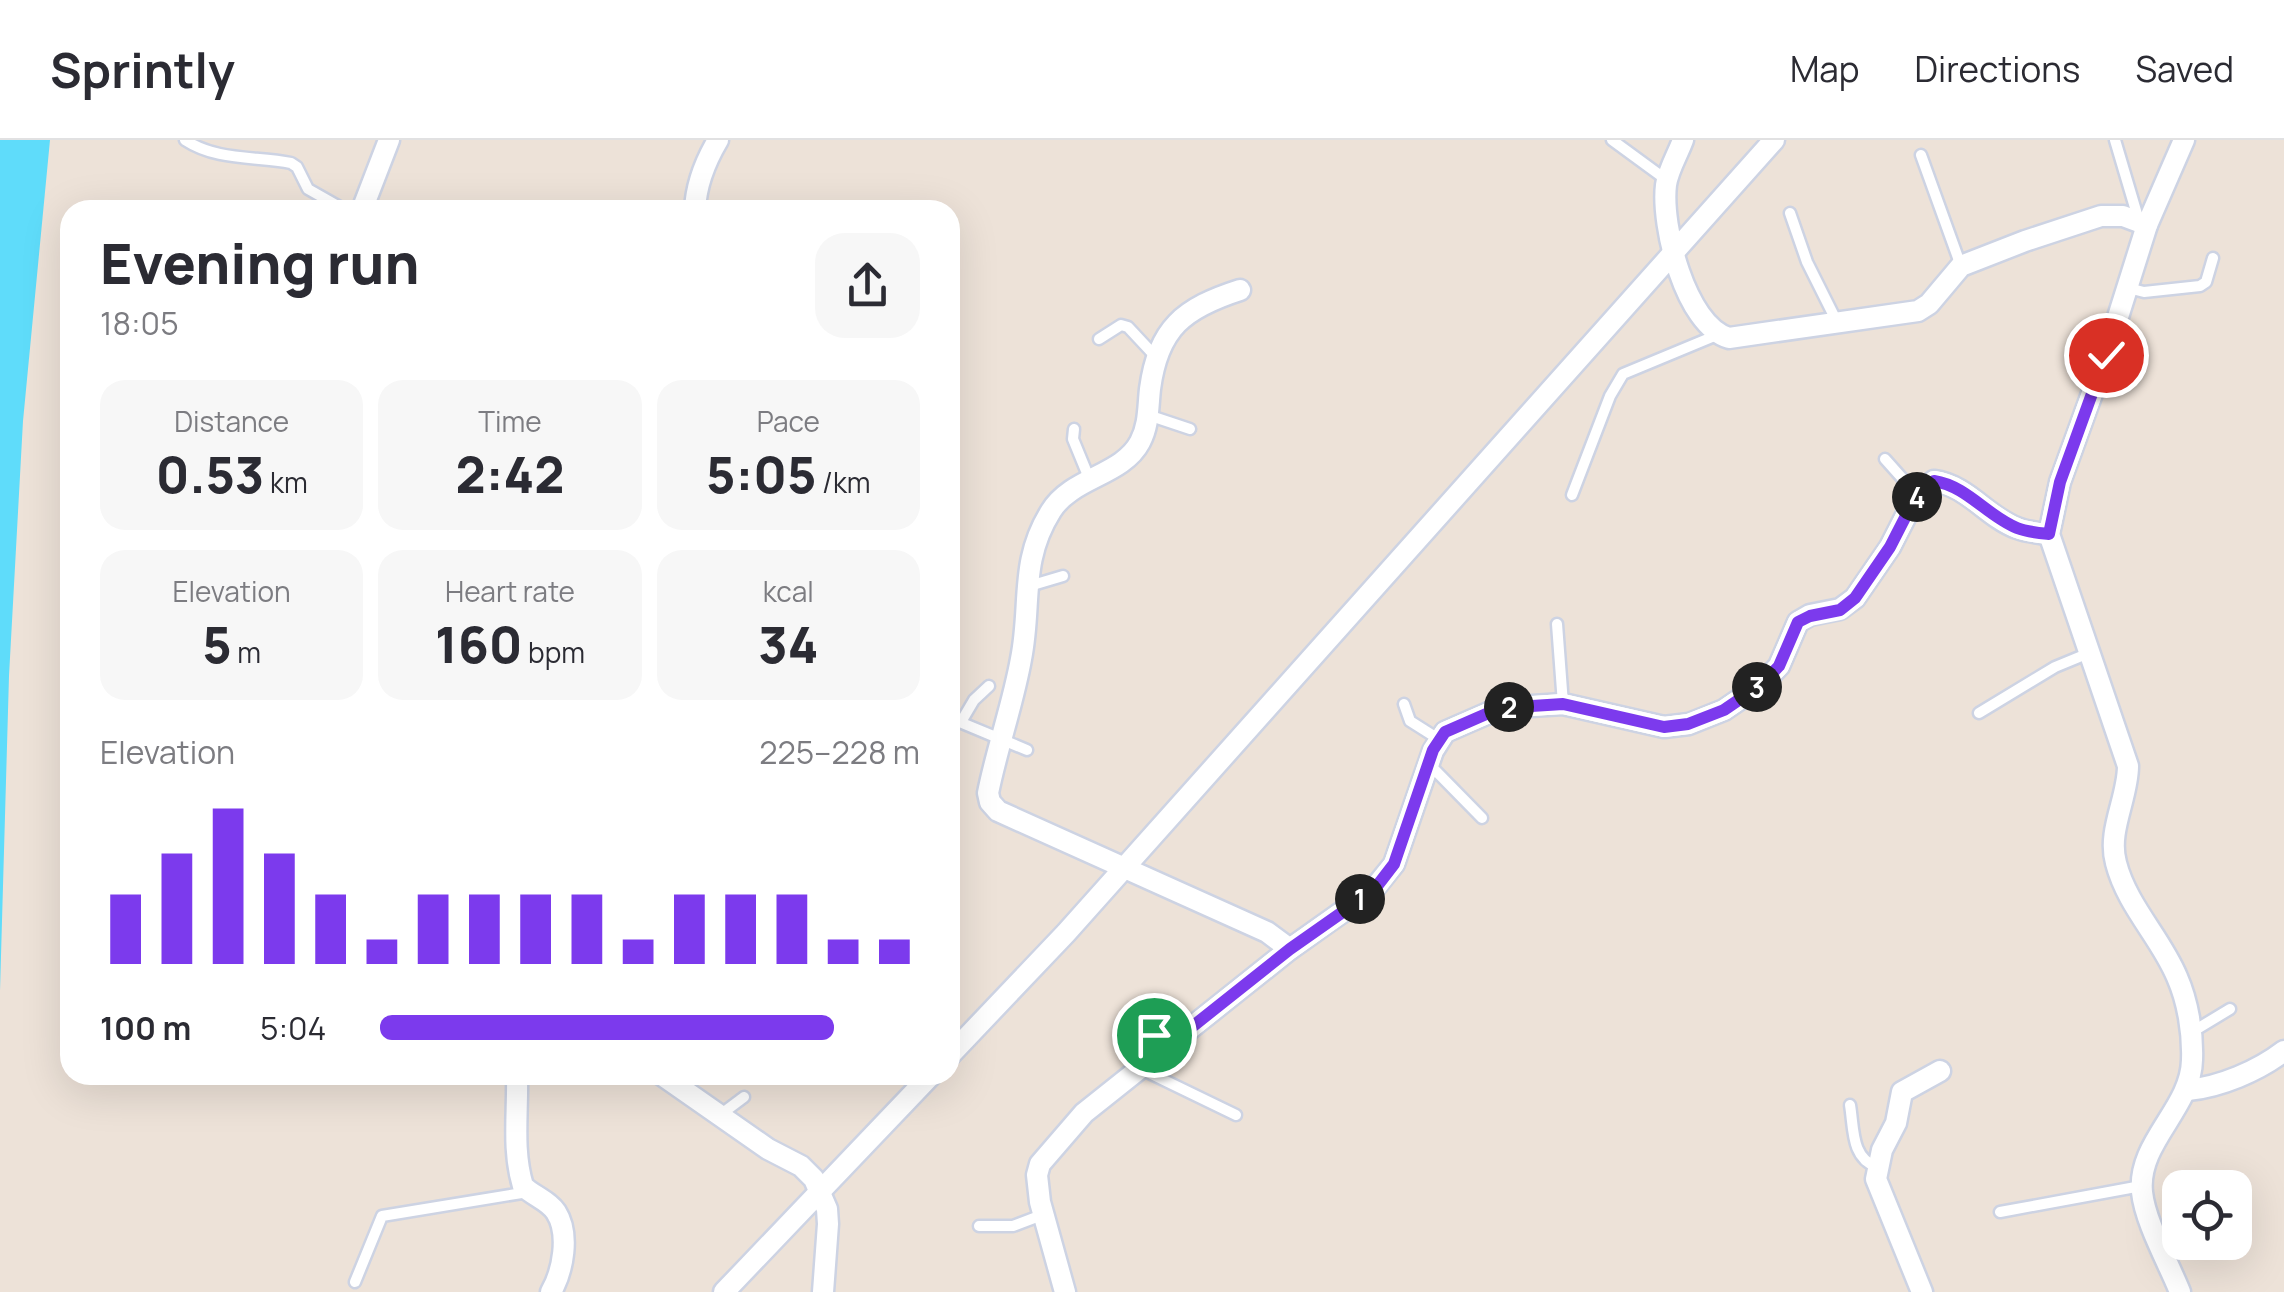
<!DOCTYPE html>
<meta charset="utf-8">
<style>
:root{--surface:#fff;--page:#f7f7f7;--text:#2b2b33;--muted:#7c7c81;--line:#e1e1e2;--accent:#7c3aed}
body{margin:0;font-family:Manrope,sans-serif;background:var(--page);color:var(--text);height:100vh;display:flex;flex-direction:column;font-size:38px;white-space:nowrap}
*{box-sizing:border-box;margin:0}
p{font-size:32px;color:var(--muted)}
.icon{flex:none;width:55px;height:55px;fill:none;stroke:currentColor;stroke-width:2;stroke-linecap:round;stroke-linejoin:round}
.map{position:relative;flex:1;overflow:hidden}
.details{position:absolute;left:60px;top:60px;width:900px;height:885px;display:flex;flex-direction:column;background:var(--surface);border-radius:30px;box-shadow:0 10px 40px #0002}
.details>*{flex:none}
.controls{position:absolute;left:2162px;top:1030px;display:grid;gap:20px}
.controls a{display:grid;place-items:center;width:90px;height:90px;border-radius:20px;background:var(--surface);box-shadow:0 10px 40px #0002;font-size:50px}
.pin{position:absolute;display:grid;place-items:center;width:85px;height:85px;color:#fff;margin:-42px;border:5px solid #fff;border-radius:50%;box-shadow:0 2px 10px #0007}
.km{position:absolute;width:50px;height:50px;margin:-25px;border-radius:50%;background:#222;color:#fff;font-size:28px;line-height:50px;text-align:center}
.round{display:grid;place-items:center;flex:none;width:105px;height:105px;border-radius:30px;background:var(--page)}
.overview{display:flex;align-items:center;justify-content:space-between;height:170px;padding:0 40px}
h1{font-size:55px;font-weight:800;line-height:75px}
.metrics{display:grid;grid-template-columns:repeat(3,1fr);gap:15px;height:170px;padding:10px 40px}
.metrics div{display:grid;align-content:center;border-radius:25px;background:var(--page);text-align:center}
.metrics b{font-size:50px;font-weight:800}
.metrics small{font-size:28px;font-weight:400}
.metrics p{font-size:28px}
.chart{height:280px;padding:20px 40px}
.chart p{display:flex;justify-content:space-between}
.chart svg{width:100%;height:180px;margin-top:10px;stroke:var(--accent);stroke-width:6}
ul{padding:0 40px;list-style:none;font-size:32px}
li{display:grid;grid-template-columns:160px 120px 1fr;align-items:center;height:75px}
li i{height:25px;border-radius:12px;background:var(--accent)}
header{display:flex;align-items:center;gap:60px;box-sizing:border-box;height:140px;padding:0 50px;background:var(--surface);border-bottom:2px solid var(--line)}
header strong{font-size:48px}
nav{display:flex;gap:55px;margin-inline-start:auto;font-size:35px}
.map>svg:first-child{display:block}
.water{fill:#5fdcfa}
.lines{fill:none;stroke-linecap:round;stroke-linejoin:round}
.lane-casing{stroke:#cdd3e3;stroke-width:15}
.street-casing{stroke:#cdd3e3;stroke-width:25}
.lane{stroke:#fff;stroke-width:10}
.street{stroke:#fff;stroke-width:20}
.route-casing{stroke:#fff;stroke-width:20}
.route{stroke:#7c3aed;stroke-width:12}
</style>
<header>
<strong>Sprintly</strong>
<nav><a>Map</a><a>Directions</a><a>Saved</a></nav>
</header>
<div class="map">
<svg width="2284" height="1152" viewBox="0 0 2284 1152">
<rect width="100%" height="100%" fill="#ede2d8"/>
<path class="water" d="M0,0h50l-27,281 -14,255 -9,315z"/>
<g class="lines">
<g class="lane-casing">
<g id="lane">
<path d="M185,0c32,21 70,16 106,23l6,4 11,22 37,21"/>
<path d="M1612,0l56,41"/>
<path d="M2115,0l24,81"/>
<path d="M1921,15l40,111"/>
<path d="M1790,73l17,49 30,60"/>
<path d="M2128,148l16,4 56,-6 6,-4 7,-24"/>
<path d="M1099,199l22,-14 7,2 28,30"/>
<path d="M1148,275l42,14"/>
<path d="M1074,289l-1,10 16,39"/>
<path d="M1885,319l33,37"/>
<path d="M1572,355l38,-99 13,-22 94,-39"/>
<path d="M1026,447l37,-11"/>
<path d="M1557,484l6,80"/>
<path d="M1404,564l6,17 30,19"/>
<path d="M1979,573l76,-46 34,-14"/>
<path d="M950,578l77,32"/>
<path d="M961,582l13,-22 15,-14"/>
<path d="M1429,624l53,54"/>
<path d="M1158,876l-4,19 13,11"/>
<path d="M2192,892l38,-23"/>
<path d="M1141,929l95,46"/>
<path d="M1850,965c4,24 1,53 27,62"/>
<path d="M720,975l24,-18"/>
<path d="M2000,1072l141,-26"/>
<path d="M979,1086h34l29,-11"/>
<path d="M355,1142l27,-66 146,-24"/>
</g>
</g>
<g class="street-casing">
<g id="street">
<path d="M1683,0c-5,14 -15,30 -17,45 -5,40 19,140 63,153l189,-27 11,-7 32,-38 64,-25 76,-25h22l24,9"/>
<path d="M362,70l27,-70"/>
<path d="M695,70c1,-26 10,-48 23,-70"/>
<path d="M1240,150c-56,18 -82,38 -90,99 -2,18 -1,36 -10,53 -18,34 -68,35 -89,69 -32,51 -19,93 -30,148 -8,45 -24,89 -33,134l2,9 8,9 269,121 23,17"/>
<path d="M950,915l116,-122 708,-793"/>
<path d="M517,935c1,38 -5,75 6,111 10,10 25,14 33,26 14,22 7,59 -5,80"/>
<path d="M662,935l106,74 33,17 13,13 13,30 1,15 -5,68"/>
<path d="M2188,950c32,-3 70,-19 96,-39"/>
<path d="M724,1152l207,-217"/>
<path d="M1065,1152l-25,-90 -3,-27 3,-11 44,-51 206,-164 83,-59 21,-26 39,-113 12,-19 55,-24 63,-4 101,23 25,-3 35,-14 38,-26 17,-18 19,-44 12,-7 30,-6 15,-11 35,-51 22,-43 22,-23c33,4 53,36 83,47 10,4 22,5 32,6"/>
<path d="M1922,1152l-46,-113 6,-29 14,-27 6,-31 38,-21"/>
<path d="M2180,1152c-11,-28 -35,-70 -38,-100 -5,-50 49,-83 50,-132 1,-27 -4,-58 -15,-83 -16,-39 -50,-71 -61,-114 -9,-32 12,-65 12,-97l-79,-232 11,-52 46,-127 41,-130 37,-85"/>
</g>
</g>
<use href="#lane" class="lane"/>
<use href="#street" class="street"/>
</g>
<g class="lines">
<g class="route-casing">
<path id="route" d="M1154,895l14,11 122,-97 84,-59 20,-26 39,-114 12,-18 55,-24 63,-4 101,23 24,-3 36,-14 38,-26 17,-18 19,-44 12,-6 30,-6 15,-12 35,-51 22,-43 22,-23c33,5 53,35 83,47 10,4 22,5 32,6l11,-52 46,-127"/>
</g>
<use href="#route" class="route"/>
</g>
</svg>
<div class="controls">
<a><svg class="icon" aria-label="locate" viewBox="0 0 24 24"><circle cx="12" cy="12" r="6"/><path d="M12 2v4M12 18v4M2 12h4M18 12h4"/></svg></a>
</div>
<div class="pin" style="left:1154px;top:895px;background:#1e9e55"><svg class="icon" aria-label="arrive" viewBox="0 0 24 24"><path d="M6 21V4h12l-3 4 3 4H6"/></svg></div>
<div class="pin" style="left:2106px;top:215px;background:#d93025"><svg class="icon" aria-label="check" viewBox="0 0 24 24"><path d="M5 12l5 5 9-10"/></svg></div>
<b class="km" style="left:1360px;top:759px">1</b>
<b class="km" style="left:1509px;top:567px">2</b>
<b class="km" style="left:1757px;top:547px">3</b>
<b class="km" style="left:1917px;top:357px">4</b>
<section class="details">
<div class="overview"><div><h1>Evening run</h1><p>18:05</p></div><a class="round"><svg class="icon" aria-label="share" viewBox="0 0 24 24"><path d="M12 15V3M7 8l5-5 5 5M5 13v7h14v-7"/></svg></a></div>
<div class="metrics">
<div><p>Distance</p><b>0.53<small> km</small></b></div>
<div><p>Time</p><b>2:42</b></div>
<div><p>Pace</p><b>5:05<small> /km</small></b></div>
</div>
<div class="metrics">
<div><p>Elevation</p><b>5<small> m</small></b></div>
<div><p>Heart rate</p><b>160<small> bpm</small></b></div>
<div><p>kcal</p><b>34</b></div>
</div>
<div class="chart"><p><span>Elevation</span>225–228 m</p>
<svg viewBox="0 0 160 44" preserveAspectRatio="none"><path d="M5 44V27M15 44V17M25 44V6M35 44V17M45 44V27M55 44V38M65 44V27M75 44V27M85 44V27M95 44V27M105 44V38M115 44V27M125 44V27M135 44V27M145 44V38M155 44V38"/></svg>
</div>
<ul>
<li><b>100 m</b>5:04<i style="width:84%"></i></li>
</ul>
</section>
</div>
